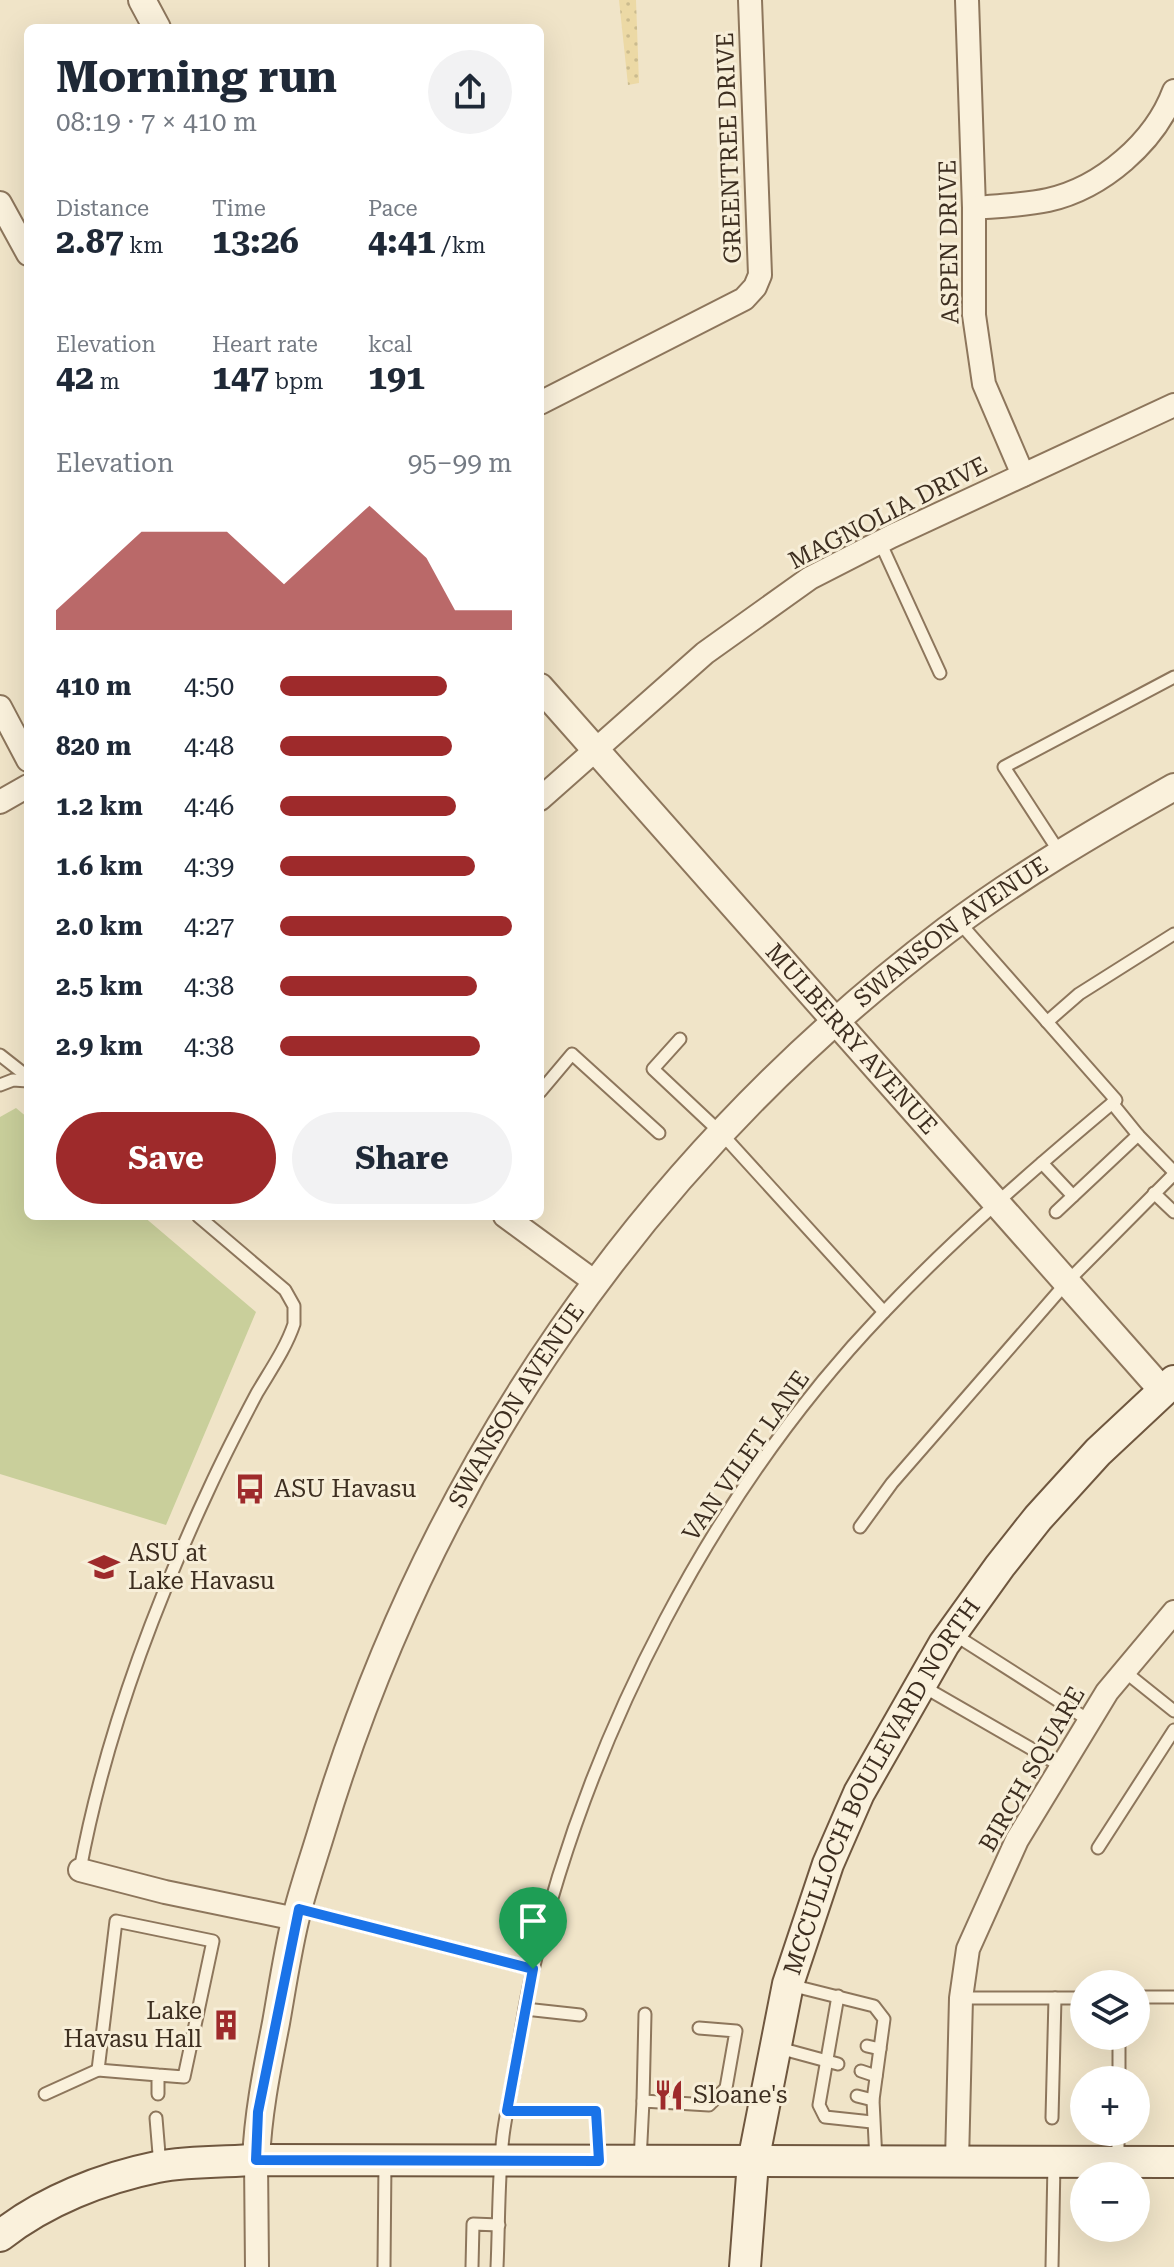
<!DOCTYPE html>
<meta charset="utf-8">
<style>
:root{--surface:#fff;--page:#f2f2f3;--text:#1f2937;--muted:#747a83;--accent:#9e2a2b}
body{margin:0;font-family:"Roboto Serif",serif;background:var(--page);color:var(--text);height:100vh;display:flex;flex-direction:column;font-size:30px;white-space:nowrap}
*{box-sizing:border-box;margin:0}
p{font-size:26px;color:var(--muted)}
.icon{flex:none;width:44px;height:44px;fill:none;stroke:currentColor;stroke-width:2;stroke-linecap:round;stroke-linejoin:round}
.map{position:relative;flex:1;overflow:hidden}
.panel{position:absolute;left:24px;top:24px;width:520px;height:1196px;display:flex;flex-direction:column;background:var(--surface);border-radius:12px;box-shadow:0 8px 32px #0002}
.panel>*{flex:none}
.tools{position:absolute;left:1070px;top:1970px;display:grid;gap:16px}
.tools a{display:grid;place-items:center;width:80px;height:80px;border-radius:50%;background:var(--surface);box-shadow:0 8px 32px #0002;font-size:40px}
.pin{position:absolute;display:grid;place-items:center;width:68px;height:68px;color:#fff;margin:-82px -34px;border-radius:50% 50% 50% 0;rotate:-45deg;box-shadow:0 0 8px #0007}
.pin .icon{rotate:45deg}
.round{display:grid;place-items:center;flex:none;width:84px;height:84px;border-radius:42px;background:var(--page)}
.overview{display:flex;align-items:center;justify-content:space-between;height:136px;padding:0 32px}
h1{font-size:44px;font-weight:700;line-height:60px}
.figures{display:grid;grid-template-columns:repeat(3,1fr);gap:12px;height:136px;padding:8px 32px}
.figures div{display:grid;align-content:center}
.figures b{font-size:34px;font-weight:700}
.figures small{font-size:22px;font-weight:400}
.figures p{font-size:22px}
.chart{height:224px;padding:16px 32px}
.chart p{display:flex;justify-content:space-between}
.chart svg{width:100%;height:144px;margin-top:8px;fill:var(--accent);opacity:.7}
.primary-button{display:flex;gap:16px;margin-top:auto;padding:16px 32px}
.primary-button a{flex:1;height:92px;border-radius:48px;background:var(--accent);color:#fff;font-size:32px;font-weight:700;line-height:92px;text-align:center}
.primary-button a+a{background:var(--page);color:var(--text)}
ul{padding:0 32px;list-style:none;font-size:26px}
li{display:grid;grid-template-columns:128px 96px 1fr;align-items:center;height:60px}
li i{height:20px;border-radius:10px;background:var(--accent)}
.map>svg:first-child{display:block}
.green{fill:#c9cf9b}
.sand{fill:url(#sand-dots)}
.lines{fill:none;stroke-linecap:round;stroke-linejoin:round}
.service-casing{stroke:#8d765c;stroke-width:15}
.minor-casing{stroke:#8d765c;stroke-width:26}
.tertiary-casing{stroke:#8d765c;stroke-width:30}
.secondary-casing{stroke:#6f573f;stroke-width:34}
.service{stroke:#faf1dc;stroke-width:11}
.minor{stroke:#faf1dc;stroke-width:22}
.tertiary{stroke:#faf1dc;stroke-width:26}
.secondary{stroke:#faf1dc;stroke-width:30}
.route-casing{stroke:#fff;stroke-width:16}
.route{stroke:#1a73e8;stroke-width:10}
.labels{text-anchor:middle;stroke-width:6;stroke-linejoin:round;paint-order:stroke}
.street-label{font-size:24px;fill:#3d2e20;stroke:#f7eed8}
.poi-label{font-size:24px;fill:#3d2e20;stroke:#f7eed8;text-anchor:start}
</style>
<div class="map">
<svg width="1174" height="2267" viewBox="0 0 1174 2267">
<defs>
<pattern id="sand-dots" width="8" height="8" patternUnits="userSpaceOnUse" patternTransform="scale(2)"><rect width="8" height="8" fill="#ecd9a5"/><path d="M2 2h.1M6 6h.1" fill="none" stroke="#cbbb8e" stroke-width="1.8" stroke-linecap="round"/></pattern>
</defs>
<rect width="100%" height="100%" fill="#f0e4c8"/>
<path class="green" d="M16,1108l12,10v98h115l113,96 -90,213 -166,-51v-357z"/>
<path class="sand" d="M619,0h17l3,83 -11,2z"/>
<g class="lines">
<g class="service-casing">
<g id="service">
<path d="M880,542l60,131"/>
<path d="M1060,853l-56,-86 170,-90"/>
<path d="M1047,1022l32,-28 95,-60"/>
<path d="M680,1039l-27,30 68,64 163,179"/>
<path d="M0,1055l28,22"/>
<path d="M0,1085l13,-5 15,1"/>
<path d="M540,1092l32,-38 87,79"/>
<path d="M1112,1103l26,32"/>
<path d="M1042,1163l31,33"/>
<path d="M1154,1193l20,19"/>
<path d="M1056,1212l82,-77 36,37"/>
<path d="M860,1527l32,-44 175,-201 107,-108"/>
<path d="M952,1633l138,88"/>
<path d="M1124,1671l50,40"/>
<path d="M924,1687l139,80"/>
<path d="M1098,1848l76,-118"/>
<path d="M80,1870c24,-130 72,-259 128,-379 15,-33 32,-66 49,-98 13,-22 29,-45 37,-69v-18l-9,-16 -87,-74"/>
<path d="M299,1909l234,60"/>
<path d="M790,1985l84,21 10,13 -11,81 3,61"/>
<path d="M838,1996l-19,109 6,12 47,5"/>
<path d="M1136,1997h38"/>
<path d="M961,1998h123"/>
<path d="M525,2009l55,6"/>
<path d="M867,2046l13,3"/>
<path d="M779,2048l59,16"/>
<path d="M861,2071l15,5"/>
<path d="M1119,2080v-44"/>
<path d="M45,2094l53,-24"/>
<path d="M158,2094v-19l26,2 29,-136 -97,-20 -18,149 60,5"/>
<path d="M857,2096l16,4"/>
<path d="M643,2101l2,-87"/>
<path d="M507,2111h89l3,50"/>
<path d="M156,2118l4,48"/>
<path d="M1052,2118l3,-120"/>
<path d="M640,2161l3,-60 66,4 17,-17 10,-57 -37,-3"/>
<path d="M1118,2162v-30"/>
<path d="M384,2267l1,-106"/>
<path d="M472,2267l1,-43 26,1"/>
<path d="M497,2267c2,-43 1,-88 6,-131 3,-24 9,-49 13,-74 5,-29 9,-59 16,-88 56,-239 181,-483 351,-661 73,-77 152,-145 233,-213l-157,-178"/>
<path d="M1052,2267l2,-104"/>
</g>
</g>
<g class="minor-casing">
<g id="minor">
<path d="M967,0l7,208v107l10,69 39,91"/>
<path d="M0,203l28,51"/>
<path d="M974,208c24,-2 51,-3 74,-8 54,-12 107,-58 126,-109"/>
<path d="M540,403l204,-104 11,-12 5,-12 -10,-275"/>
<path d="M0,707l28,53"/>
<path d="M540,799l165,-146 105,-75 82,-42 282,-131"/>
<path d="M0,802l28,-16"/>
<path d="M505,1216l90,66"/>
<path d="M80,1870l85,22 131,27"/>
<path d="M256,2160l1,107"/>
<path d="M957,2161l4,-163 7,-49 49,-109 90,-148 67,-80"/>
</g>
</g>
<g class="tertiary-casing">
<g id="tertiary">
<path d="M142,0l15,28"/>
<path id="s1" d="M540,687l622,703"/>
<path id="s2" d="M256,2160c2,-47 11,-91 20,-137 6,-34 11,-68 19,-102 7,-30 18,-61 27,-91 109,-362 323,-672 625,-900 72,-54 149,-99 227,-143"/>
</g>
</g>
<g class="secondary-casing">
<g id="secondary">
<path d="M0,2236c44,-35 103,-58 157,-69 32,-6 67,-5 99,-7l918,2"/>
<path id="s3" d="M745,2267l8,-105 35,-178 40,-120 31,-71 85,-149 56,-78 38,-48 60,-66 76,-71"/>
</g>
</g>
<use href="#service" class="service"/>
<use href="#minor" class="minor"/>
<use href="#tertiary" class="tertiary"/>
<use href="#secondary" class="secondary"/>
</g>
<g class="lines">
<g class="route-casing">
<path id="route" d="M299,1909l234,60 -26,142h89l3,50 -343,-1 2,-48z"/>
</g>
<use href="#route" class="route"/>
</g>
<defs>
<g id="bus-bare" transform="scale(2.4)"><path d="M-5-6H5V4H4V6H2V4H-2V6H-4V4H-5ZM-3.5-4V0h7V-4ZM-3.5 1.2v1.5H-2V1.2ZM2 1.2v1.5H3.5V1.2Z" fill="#9e2a2b" stroke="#f7eed8" stroke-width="2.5" paint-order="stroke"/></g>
<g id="university-bare" transform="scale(2.4)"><path d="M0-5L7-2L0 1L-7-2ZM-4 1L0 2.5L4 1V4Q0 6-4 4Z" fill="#9e2a2b" stroke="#f7eed8" stroke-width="2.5" paint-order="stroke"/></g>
<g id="building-bare" transform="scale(2.4)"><path d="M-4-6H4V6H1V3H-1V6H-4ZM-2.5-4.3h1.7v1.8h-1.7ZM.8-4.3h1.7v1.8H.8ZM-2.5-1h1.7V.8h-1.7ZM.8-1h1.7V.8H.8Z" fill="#9e2a2b" stroke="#f7eed8" stroke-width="2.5" paint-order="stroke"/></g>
<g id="restaurant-bare" transform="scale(2.4)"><path d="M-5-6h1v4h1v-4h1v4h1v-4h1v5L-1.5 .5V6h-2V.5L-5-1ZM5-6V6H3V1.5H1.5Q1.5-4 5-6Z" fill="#9e2a2b" stroke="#f7eed8" stroke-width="2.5" paint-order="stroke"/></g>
</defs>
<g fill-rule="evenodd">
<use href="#bus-bare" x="250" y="1489"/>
<use href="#university-bare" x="104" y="1567"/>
<use href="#building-bare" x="226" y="2025"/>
<use href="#restaurant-bare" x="669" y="2095"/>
</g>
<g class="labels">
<g class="street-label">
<text transform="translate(729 148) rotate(-92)" y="8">GREENTREE DRIVE</text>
<text transform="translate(949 242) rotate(-91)" y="8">ASPEN DRIVE</text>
<text transform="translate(888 513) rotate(-27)" y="8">MAGNOLIA DRIVE</text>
<text dy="8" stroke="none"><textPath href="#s2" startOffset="1454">SWANSON AVENUE</textPath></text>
<text dy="8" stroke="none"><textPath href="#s1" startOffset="470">MULBERRY AVENUE</textPath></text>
<text dy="8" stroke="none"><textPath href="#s2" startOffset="806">SWANSON AVENUE</textPath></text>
<text transform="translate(746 1456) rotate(-55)" y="8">VAN VILET LANE</text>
<text transform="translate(1032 1769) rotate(-60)" y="8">BIRCH SQUARE</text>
<text dy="8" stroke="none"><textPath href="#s3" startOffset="506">MCCULLOCH BOULEVARD NORTH</textPath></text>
</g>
<g class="poi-label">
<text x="274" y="1497">ASU Havasu</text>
<text x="128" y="1561">ASU at<tspan x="128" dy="28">Lake Havasu</tspan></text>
<text x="202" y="2019" text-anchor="end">Lake<tspan x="202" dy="28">Havasu Hall</tspan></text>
<text x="693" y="2103">Sloane's</text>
</g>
</g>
</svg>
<div class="tools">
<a><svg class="icon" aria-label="layers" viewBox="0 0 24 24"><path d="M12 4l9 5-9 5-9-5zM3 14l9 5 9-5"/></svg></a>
<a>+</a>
<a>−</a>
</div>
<div class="pin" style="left:533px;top:1969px;background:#1e9e55"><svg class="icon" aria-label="arrive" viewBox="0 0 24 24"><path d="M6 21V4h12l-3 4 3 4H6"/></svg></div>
<section class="panel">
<div class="overview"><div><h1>Morning run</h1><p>08:19 · 7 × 410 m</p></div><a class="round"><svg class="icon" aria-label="share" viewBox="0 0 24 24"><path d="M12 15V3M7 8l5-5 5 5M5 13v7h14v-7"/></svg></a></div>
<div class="figures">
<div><p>Distance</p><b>2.87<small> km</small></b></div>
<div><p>Time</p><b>13:26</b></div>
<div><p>Pace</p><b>4:41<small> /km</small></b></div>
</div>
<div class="figures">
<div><p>Elevation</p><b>42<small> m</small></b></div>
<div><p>Heart rate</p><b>147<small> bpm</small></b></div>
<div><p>kcal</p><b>191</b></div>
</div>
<div class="chart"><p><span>Elevation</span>95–99 m</p>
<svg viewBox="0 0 160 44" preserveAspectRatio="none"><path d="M0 44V38L10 30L20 22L30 14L40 14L50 14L60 14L70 22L80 30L90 22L100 14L110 6L120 14L130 22L140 38L150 38L160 38V44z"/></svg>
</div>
<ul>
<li><b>410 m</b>4:50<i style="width:72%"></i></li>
<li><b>820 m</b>4:48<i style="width:74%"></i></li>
<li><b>1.2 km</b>4:46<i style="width:76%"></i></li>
<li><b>1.6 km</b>4:39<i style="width:84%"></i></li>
<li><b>2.0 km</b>4:27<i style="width:100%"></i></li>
<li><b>2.5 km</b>4:38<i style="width:85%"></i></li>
<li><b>2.9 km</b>4:38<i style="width:86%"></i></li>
</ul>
<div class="primary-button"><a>Save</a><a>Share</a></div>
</section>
</div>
